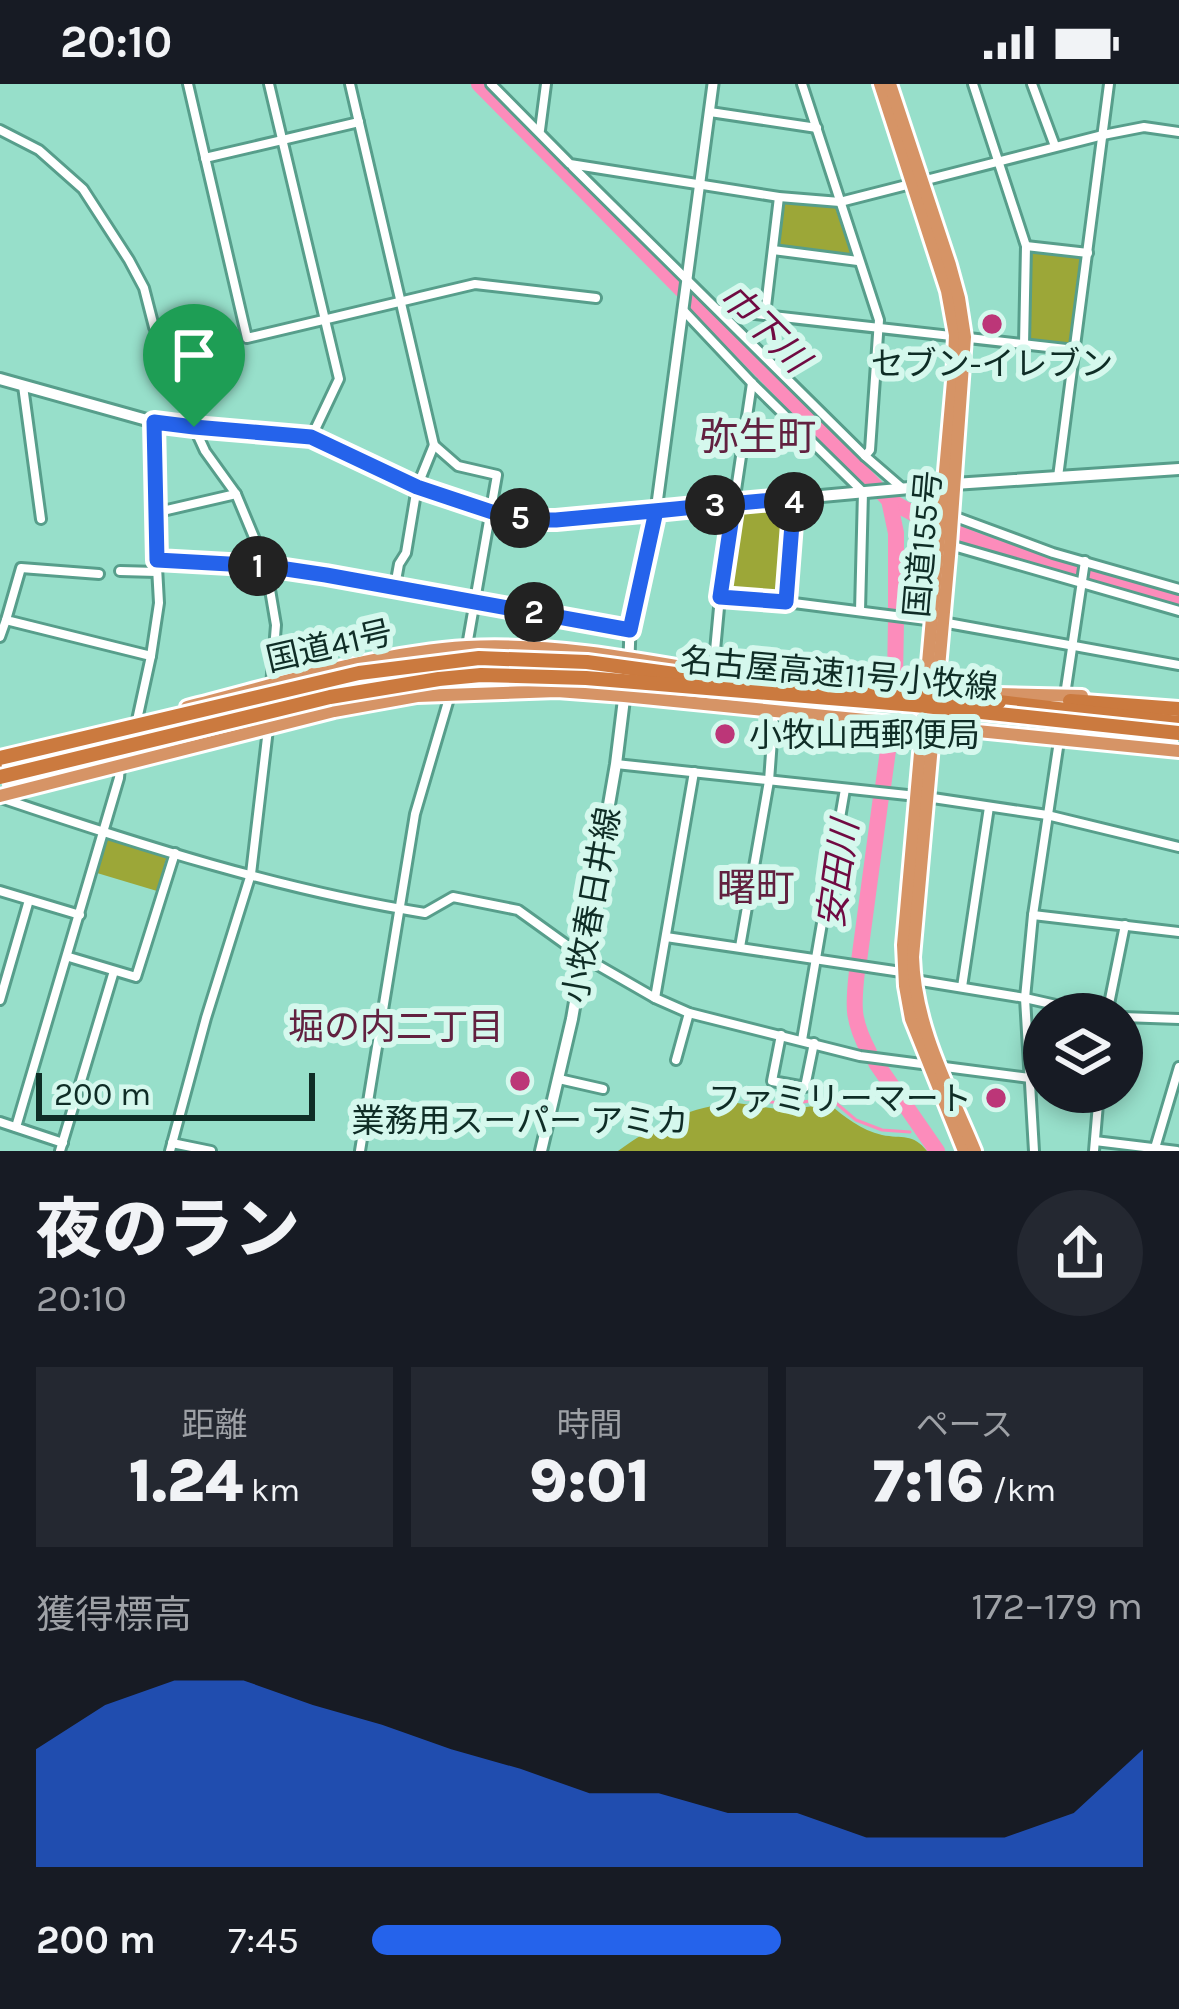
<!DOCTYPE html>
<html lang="ja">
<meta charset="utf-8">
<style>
:root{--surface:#171b24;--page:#242831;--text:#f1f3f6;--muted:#9ea1a6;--accent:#2563eb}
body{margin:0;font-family:Karla,"Noto Sans JP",sans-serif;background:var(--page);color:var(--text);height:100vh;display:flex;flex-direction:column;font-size:45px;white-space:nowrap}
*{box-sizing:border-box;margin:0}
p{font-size:39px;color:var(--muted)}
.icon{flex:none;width:66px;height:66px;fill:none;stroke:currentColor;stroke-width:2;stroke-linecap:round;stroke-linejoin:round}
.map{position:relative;height:1067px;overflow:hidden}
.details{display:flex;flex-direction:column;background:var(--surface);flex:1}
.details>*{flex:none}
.buttons{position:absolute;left:1023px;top:909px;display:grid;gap:24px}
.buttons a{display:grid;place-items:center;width:120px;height:120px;border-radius:50%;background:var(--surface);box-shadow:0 6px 18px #0003;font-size:60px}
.scale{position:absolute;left:36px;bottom:30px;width:279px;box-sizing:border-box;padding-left:12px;border:6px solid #0f2d26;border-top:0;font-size:33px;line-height:42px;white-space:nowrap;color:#0f2d26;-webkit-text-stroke:9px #d5f8ed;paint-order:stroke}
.pin{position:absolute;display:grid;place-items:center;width:102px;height:102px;color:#fff;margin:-123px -51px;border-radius:50% 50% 50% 0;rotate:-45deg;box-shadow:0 0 12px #0007}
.pin .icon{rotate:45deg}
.km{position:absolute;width:60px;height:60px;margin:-30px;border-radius:50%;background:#222;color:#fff;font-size:33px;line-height:60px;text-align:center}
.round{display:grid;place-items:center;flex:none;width:126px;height:126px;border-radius:63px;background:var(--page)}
.head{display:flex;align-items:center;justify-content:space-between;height:204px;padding:0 36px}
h1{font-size:66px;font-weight:800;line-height:90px}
.figures{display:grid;grid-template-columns:repeat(3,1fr);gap:18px;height:204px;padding:12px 36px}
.figures div{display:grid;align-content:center;border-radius:0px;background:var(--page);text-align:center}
.figures b{font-size:60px;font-weight:800}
.figures small{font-size:33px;font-weight:400}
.figures p{font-size:33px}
.chart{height:336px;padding:24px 36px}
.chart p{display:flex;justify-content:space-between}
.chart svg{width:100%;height:216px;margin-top:12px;fill:var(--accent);opacity:.7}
ul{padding:0 36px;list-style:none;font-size:39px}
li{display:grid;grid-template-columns:192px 144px 1fr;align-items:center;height:90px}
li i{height:30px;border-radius:15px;background:var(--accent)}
.status{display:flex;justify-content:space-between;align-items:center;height:84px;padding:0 60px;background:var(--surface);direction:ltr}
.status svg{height:33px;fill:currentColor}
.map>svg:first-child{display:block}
.green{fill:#9ca738}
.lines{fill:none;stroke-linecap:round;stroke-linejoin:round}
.stream{stroke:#fc8cbb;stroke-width:3}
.river{stroke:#fc8cbb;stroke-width:16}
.minor-casing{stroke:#579e8b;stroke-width:14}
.tertiary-casing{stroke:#579e8b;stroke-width:15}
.secondary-casing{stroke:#579e8b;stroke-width:16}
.trunk-casing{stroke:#fff;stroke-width:18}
.motorway-casing{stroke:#fff;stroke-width:20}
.minor{stroke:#fff;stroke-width:8}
.tertiary{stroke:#fff;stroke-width:9}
.secondary{stroke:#fff;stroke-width:10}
.trunk{stroke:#d69466;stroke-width:12}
.motorway{stroke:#cb7a3f;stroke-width:14}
.motorway-bridge-casing{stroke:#fff;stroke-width:20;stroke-linecap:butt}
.motorway-bridge{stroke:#cb7a3f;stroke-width:14}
.route-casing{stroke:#fff;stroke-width:24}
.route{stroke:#2563eb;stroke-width:15}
.poi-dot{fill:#bc3678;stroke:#d5f8ed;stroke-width:4.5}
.labels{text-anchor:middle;stroke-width:12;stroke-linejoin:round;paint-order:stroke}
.poi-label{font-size:33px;fill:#0f2d26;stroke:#d5f8ed}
.street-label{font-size:33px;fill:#0f2d26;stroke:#d5f8ed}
.water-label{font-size:36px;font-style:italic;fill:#700a42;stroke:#d5f8ed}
.neighbourhood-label{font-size:36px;fill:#622140;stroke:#d5f8ed}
.quarter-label{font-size:39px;fill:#622140;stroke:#d5f8ed}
</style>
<div class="status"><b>20:10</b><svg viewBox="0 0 49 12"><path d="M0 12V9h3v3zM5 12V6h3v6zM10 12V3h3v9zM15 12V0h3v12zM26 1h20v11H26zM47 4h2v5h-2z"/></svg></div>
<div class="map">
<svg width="1179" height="1067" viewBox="0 0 1179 1067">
<rect width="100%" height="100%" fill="#97dfca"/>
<g class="green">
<path d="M783,117l52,5 17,51 -72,-11z"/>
<path d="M1030,166l53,6 -12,88 -43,-5z"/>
<path d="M794,414l-8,104 -66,-5 13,-93z"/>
<path d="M108,754l59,18 -10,35 -60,-18z"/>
<path d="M737,1019l47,7 45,-6c16,13 32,26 53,31 20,4 31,-2 45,16h-309c36,-26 74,-46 119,-48z"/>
</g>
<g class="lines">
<path class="stream" d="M745,1015l45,5 40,-6 26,22 26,10 28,2"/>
<g class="river">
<path d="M479,0l410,416c84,50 196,73 290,100"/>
<path d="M889,416l7,33v77"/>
<path d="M895,594l1,-58"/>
<path d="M883,703l7,-51"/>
<path d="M859,877l22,-164"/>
<path d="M857,887c-4,35 -5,49 12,81"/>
<path d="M876,979l61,88"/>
</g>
<g class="minor-casing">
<g id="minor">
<path d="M188,0l59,254 228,-54 121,14"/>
<path d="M269,0l70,295 -28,59"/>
<path d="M350,0l84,361 -17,42 -11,66 -7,11 -4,22"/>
<path d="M491,0l79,80 209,33 61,5 263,-67 41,-8 35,5"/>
<path d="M802,0l77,236 -9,130 -5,6"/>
<path d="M973,0l53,162 -2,99"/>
<path d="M1032,0l23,62"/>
<path d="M710,28l107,16"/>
<path d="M0,46l39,20 44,39 46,71 15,28 10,39 34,72 6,28 11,24 31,43 30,72 10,59 -5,61"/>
<path d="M540,46l6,-46"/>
<path d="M205,74l154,-36"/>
<path d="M573,83l292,289 37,32"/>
<path d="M1026,162l62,7"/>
<path d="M773,166l85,11"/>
<path d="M683,226l69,73 111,109 -3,119"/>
<path d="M719,226l356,40"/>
<path d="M765,231l14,-118"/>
<path d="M23,302l18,133"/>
<path d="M434,361l24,21 39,9 -30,171"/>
<path d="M1058,393l51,-393"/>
<path d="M154,429l82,-19"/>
<path d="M953,432l100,37 126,36"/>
<path d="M950,461l229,66"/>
<path d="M156,476l110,6 60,9 304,55"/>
<path d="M120,487l37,1"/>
<path d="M99,490l-78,-6 -15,52 145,36"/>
<path d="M720,513l66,5 156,20 237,43"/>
<path d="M786,518l8,-104"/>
<path d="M0,553l6,-17"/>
<path d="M713,588l7,-75 32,-214"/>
<path d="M1065,611l20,-134"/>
<path d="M137,636l14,-64 8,-53 -5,-90v-91"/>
<path d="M616,680l310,33 121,18 132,32"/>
<path d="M1,714c139,47 280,92 424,115l28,-16 65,13 64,46 73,42 34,15 171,43 170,22"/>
<path d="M0,807l80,24"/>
<path d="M1033,831l146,17"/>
<path d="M666,853l242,36"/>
<path d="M740,863l29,-166 5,-69"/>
<path d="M69,873l67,20 39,-124"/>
<path d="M915,896l110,18 71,16"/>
<path d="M962,903l27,-180"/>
<path d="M655,914l39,-226"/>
<path d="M0,916l29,-100"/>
<path d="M1107,930l18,-89"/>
<path d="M1122,933l57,2"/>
<path d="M781,951l-9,46 33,6 9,-44"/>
<path d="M802,956l43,-251"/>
<path d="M676,976l13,-47"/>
<path d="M559,995l44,10"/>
<path d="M0,1038l63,21"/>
<path d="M16,1043l103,-349 1,-12"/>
<path d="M1095,1057l82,10"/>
<path d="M172,1059l39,8"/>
<path d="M1155,1064l24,-81"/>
<path d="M60,1067l54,-180"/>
<path d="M170,1067l36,-133 45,-144 17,-145"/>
<path d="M360,1067l55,-337 35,-119"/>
<path d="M1034,1067l-9,-153 8,-83 26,-174"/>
<path d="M1094,1067l5,-59"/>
</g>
</g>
<g class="tertiary-casing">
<path id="tertiary" d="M629,574l1,-28 26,-119 57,-427"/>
</g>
<g class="secondary-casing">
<g id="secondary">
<path d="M0,295l154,43 157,16 106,49 75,25 38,8h26l398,-36 225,-15"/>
<path d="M541,1067l31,-132 44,-255 9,-73"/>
</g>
</g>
<g class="trunk-casing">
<g id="trunk">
<path d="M880,0l67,207 8,44 -2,46 -50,564 2,41 6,33 53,132"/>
<path d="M890,0l60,181 9,33 6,39 -15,208 -37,412c2,70 36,131 62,194"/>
<path d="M958,609l124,3"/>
<path d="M187,623c88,-22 191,-55 280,-60 80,-4 159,10 238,24"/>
<path d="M0,712l334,-85 83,-15 140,-5 67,5 555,55"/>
</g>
</g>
<g class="motorway-casing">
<g id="motorway">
<path d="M1070,617l109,8"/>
<path d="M999,618l180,21"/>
<path d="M123,656l187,-46 96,-18"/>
<path d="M0,679l34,-2 56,-12"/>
</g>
</g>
<use href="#minor" class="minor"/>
<use href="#tertiary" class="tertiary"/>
<use href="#secondary" class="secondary"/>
<use href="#trunk" class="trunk"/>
<use href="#motorway" class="motorway"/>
<g class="motorway-bridge-casing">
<g id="motorway-bridge">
<path d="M0,674l359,-85 120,-15 108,4 88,12 324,28"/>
<path d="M0,693l330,-80 109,-18 42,-4 105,3 329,27 264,28"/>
</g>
</g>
<use href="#motorway-bridge" class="motorway-bridge"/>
</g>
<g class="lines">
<g class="route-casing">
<path id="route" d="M194,343l-40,-5 3,138 109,6 60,9 304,55 26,-119 78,-8 -14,94 66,5 8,-104 -238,22h-26l-38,-8 -75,-25 -106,-50 -117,-10"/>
</g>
<use href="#route" class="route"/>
</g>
<g class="poi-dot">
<circle cx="992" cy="240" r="12"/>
<circle cx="725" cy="650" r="12"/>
<circle cx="520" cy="997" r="12"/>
<circle cx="996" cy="1014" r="12"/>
</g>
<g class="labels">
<g class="poi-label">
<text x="992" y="291">セブン-イレブン</text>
<text x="749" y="662" text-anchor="start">小牧山西郵便局</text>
<text x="972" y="1026" text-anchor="end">ファミリーマート</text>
<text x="520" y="1048">業務用スーパー アミカ</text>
</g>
<g class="street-label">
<text transform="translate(922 460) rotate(-85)" y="12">国道155号</text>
<text transform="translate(329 561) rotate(-13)" y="12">国道41号</text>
<text transform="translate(839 589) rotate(5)" y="12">名古屋高速11号小牧線</text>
<text transform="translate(591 821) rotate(-80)" y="12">小牧春日井線</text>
</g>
<g class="water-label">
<text transform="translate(765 243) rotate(45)" y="13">巾下川</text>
<text transform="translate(837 790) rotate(-82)" y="13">安田川</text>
</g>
<g class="neighbourhood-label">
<text x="396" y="955">堀の内二丁目</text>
</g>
<g class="quarter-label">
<text x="758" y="366">弥生町</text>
<text x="756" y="817">曙町</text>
</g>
</g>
</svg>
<div class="buttons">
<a><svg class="icon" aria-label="layers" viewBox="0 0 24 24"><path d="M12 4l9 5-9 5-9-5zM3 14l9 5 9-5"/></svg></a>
</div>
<div class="scale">200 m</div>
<div class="pin" style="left:194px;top:343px;background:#1e9e55"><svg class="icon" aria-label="arrive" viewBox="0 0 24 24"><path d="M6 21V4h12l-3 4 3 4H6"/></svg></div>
<b class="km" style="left:258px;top:482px">1</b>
<b class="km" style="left:534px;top:528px">2</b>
<b class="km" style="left:715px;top:421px">3</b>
<b class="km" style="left:794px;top:418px">4</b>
<b class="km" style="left:520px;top:434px">5</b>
</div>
<section class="details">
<div class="head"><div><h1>夜のラン</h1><p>20:10</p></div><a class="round"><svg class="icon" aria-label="share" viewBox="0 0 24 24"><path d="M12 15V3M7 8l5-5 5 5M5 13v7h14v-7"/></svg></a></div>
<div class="figures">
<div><p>距離</p><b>1.24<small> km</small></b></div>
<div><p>時間</p><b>9:01</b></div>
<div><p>ペース</p><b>7:16<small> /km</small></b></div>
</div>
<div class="chart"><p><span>獲得標高</span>172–179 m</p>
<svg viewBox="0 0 160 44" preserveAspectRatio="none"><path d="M0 44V20L10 11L20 6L30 6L40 11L50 15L60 20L70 24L80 29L90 29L100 33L110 33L120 38L130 38L140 38L150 33L160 20V44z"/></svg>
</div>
<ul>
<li><b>200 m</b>7:45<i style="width:53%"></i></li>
</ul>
</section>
